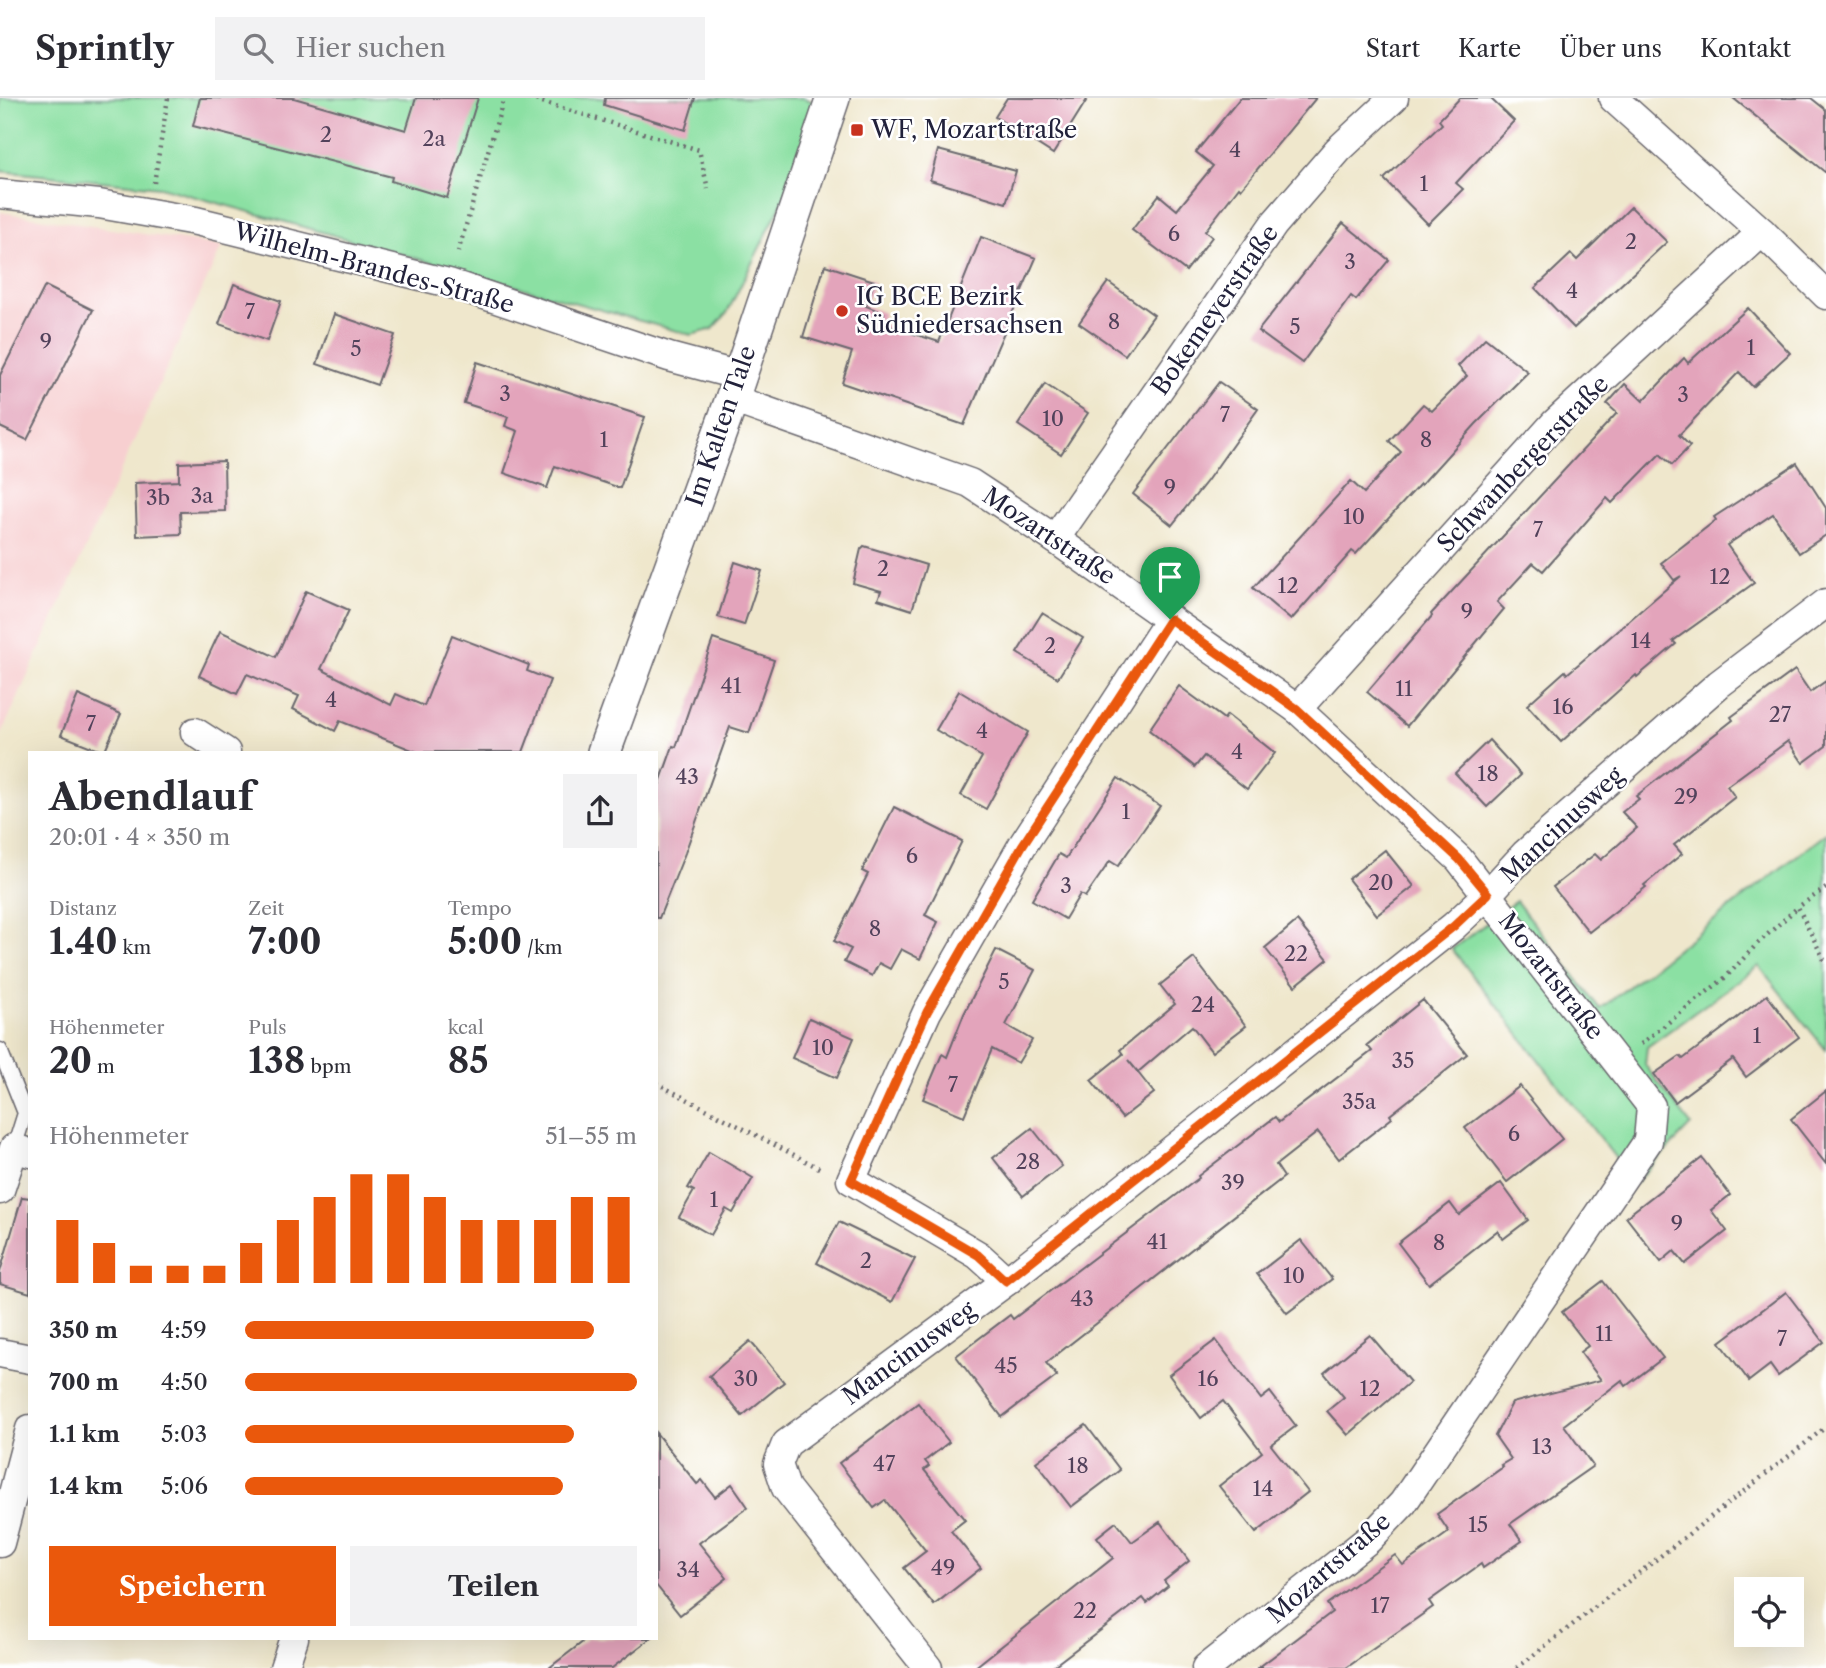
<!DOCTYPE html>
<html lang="de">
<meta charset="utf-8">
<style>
:root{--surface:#fff;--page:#f2f2f3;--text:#2b2b33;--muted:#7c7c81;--line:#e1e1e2;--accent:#ea580c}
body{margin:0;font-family:"Libre Caslon Text",serif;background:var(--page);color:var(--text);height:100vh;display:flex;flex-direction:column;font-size:26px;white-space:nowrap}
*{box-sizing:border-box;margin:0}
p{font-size:23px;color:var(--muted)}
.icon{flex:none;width:38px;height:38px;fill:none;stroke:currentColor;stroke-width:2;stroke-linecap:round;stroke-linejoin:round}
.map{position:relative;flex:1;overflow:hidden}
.panel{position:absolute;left:28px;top:653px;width:630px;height:889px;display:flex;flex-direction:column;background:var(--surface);border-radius:0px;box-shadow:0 7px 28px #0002}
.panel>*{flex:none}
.tools{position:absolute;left:1734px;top:1479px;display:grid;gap:14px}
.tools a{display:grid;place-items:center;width:70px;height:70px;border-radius:0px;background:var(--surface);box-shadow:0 7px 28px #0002;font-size:35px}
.pin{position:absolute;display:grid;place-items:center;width:60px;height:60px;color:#fff;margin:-72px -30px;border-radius:50% 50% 50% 0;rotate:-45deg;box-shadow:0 0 7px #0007}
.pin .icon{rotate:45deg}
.round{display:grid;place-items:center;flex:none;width:74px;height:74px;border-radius:0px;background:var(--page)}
.summary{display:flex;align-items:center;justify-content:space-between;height:119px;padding:0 21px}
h1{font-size:38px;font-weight:700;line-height:52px}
.stats{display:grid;grid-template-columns:repeat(3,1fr);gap:10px;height:119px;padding:7px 21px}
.stats div{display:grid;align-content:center}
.stats b{font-size:35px;font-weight:700}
.stats small{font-size:19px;font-weight:400}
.stats p{font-size:19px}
.chart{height:196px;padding:14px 21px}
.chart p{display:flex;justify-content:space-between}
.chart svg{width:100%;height:126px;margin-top:7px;stroke:var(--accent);stroke-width:6}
.action{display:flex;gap:14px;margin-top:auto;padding:14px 21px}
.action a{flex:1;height:80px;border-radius:0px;background:var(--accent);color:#fff;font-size:28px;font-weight:700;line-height:80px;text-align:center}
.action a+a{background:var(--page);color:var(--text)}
ul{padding:0 21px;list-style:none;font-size:23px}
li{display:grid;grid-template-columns:112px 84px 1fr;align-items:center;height:52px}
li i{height:18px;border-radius:9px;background:var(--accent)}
header{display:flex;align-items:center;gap:42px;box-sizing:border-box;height:98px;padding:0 35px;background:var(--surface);border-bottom:2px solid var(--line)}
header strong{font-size:33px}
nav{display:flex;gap:38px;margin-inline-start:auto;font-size:24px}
.search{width:490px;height:63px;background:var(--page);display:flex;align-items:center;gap:18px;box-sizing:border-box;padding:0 24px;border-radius:0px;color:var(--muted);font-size:26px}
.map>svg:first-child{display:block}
.built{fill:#f7cfd0}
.green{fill:#8be0a3;stroke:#56816f;stroke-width:2}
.building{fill:#e3a4bb}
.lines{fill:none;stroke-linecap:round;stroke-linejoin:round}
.service-casing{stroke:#6a676e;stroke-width:17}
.minor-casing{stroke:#6a676e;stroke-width:31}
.tertiary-casing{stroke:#6a676e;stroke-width:36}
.path{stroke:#6a676e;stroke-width:4.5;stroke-dasharray:2 5;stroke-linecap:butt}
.service{stroke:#fff;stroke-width:14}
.minor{stroke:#fff;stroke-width:28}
.tertiary{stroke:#fff;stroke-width:33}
.route-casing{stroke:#fff;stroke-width:14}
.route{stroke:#ea580c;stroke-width:9}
.poi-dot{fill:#c8321e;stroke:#fff;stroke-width:2.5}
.labels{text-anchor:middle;stroke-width:5;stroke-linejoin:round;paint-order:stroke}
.number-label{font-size:21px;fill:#52425b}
.poi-label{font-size:24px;fill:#22223b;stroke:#fff;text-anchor:start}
.street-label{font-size:24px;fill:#22223b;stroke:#fff}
</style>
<header>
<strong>Sprintly</strong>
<div class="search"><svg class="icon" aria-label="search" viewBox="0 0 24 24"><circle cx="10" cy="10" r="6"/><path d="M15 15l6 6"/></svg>Hier suchen</div>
<nav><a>Start</a><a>Karte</a><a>Über uns</a><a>Kontakt</a></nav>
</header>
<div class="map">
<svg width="1826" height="1570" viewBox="0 0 1826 1570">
<rect width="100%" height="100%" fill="#fff"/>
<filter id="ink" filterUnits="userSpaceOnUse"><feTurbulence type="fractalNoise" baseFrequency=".0143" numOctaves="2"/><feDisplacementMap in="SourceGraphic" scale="14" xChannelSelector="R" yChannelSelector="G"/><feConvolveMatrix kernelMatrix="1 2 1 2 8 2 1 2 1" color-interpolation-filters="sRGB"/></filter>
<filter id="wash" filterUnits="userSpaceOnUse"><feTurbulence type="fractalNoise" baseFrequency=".00686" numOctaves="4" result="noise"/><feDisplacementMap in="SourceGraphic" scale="28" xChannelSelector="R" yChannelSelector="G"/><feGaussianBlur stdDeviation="1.57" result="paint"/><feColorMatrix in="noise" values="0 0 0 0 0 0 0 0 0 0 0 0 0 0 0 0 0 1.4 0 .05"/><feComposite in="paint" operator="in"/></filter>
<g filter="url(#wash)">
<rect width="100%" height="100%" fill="#efe7cc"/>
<path class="built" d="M0,114l222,34 -222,491z"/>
<g class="green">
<path d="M0,0h804l25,11 -102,204 -14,16 -22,6 -531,-148 -160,-16z"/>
<path d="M1826,735v217l-67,-84 -112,81 -2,18 46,60 -56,58 -183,-234 64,-48 84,108z"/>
</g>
<g id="blocks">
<g class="building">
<path d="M200,0h94l112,32 10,-32h62l-31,100 -56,-17 1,-4 -199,-51z"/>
<path d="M605,0h90l-10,32 -81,-25z"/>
<path d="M1007,0h81l-35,56 -58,-37z"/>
<path d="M1240,0h76l-75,91 -2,-2 -34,44 7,6 -26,34 -54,-41 27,-35 18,15 36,-44 -17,-14z"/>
<path d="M1460,0h30l24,23 -58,62 7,6 -35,35 -44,-45 58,-55 -3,-4z"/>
<path d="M1733,0h78l15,12v63z"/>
<path d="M938,52l78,21 -10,32 -76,-23z"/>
<path d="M1631,109l36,35 -93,86 -39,-40 36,-34 6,6z"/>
<path d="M1343,125l46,37 -33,40 -5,-4 -49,67 -44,-32z"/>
<path d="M981,139l55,21 -72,167 -122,-42 10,-31 -49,-15 22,-72 49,16 -8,25 18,7 -4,10 59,19z"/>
<path d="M1108,184l46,33 -29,40 -46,-32z"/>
<path d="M234,186l47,17 -14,40 -48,-17z"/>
<path d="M45,188l48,24 -66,130 -27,-13v-52z"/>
<path d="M1748,210l42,45 -37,34 -14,-15 -60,63 11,11 -18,19 -12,-11 -48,49 -5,-5 -64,73 -10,-8 -36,39 7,7 -97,117 -40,-34 65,-76 -1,-2 186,-201 -10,-9 18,-20 18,17 41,-43 4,5z"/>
<path d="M334,216l61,21 -18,50 -60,-21z"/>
<path d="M1485,240l43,34 -52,52 -55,61 -1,-1 -64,70 -4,-3 -61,69 -38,-32 98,-107 13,12 37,-41 -12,-11 34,-37 9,7 35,-35 -9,-10z"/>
<path d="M477,264l168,55 -25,71 -65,-22 -8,22 -43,-15 14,-42 -13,-5 3,-9 -44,-14z"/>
<path d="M1219,284l39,27 -51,72 -35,44 -39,-31z"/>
<path d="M1045,286l43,29 -27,41 -43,-29z"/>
<path d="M224,363l1,50 -45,1 1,22 -44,2 -2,-53 44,-2v-18z"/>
<path d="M1797,365l29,45v27l-27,18 -26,-39 -46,31 27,38 -81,58 3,3 -39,33 -1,-2 -75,67 -34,-37 38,-34 2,3 114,-98 -7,4 -13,-17 55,-43 -2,-3z"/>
<path d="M864,448l62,19 -14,45 -34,-11 3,-8 -28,-8 8,-34z"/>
<path d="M735,464l27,9 -18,54 -26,-8z"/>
<path d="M306,493l43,19 -28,59 70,36 5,-11 28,12 28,-71 77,30 -2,6 23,9 -27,72h-106l-77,-31 -5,10 -42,-22 6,-13 -52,-22 -10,20 -38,-18 21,-45 56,26z"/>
<path d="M1042,515l41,25 -25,40 -41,-25z"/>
<path d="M713,541l61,21 -25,73 -19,-6 -45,126 -26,65h-3v-124l17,-48 3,1z"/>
<path d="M1795,572l15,22 16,-11v65l-23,17 -15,-22 -61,45 8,11 -61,48 8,9 -38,31 2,2 -57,45 -36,-45 42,-33 6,6 36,-32 -15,-16 17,-13 -3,-3 97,-76 -2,-3z"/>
<path d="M1179,588l45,33 3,-4 48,38 -28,36 -43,-33 -9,11 -46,-37z"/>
<path d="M959,593l69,41 -42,77 -25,-14 21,-38 -46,-27z"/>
<path d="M78,597l43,19 -17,38 -43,-17z"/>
<path d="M1489,642l32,35 -34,32 -32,-34z"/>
<path d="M1118,680l42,28 -42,60 -8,-5 -25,36 -5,-3 -15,25 -33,-19 27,-46 7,4z"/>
<path d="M894,709l68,34 -37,74 13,7 -18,37 -19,-10 -11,20 -11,-6 -7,13 -28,-14 7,-13 -17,-8 34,-67 -6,-3z"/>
<path d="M1385,752l29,36 -37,29 -29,-36z"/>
<path d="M1297,823l31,38 -33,27 -30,-38z"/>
<path d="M996,852l39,20 -29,55 26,15 -14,23 -26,-14 -28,67 -41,-17 19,-45 5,3 17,-43z"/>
<path d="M1194,860l52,68 -34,26 -20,-26 -54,46 -10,-12 26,33 -32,25 -31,-38 32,-26 -3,-4 55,-46 -15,-19z"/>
<path d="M1767,897l32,42 -53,40 -13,-18 -58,43 -21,-28 26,-18 3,3z"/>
<path d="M1423,902l44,54 -77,61 2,3 -53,41 -21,-27 -42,33 8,12 -238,186 11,13 -55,41 -46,-61 54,-41 3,4 186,-141 -1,-2 77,-59 4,5 93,-71 -5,-6z"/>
<path d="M809,920l45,20 -17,40 -45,-20z"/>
<path d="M1520,988l42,53 -55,43 -42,-54z"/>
<path d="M1826,993v73l-35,-45z"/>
<path d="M1032,1030l30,38 -39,30 -30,-38z"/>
<path d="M709,1054l44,26 -20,35 -7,-4 -15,26 -32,-18 15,-26 -6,-3z"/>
<path d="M1702,1060l28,37 -19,15 16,21 -42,33 -11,-13 -13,11 -35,-45z"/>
<path d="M1501,1085l27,37 -25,19 -6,-8 -68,53 -31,-41 52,-40 9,12z"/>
<path d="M22,1099l8,1v95l-30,-9v-12z"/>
<path d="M839,1124l76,37 -23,43 -75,-39z"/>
<path d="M1301,1142l31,39 -45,34 -30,-39z"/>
<path d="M1603,1183l60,77 -37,28 -4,-6 -58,45 29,41 -83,58 12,17 -39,27 -2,-4 -52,37 4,6 -87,61h-88l74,-56 -5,-8 68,-49 8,10 46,-33 -12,-18 66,-47 -2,-2 10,-6 -16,-23 17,-33 89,-23 -21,-28 8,-6 -26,-34z"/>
<path d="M1786,1194l38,50 -46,34 -8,-11 -21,16 -29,-39z"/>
<path d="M1370,1237l40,47 -62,53 -21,-24 17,-14 -20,-24z"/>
<path d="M1216,1242l45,59 9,-7 26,34 -25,19 37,47 -52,41 -37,-47 43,-34 -39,-51 -22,17 -32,-43z"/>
<path d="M750,1243l34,41 -42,34 -33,-40z"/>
<path d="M918,1305l31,39 -24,19 4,5 -5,4 41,50 -14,11 30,37 -47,37 -30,-37 22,-17 -41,-51 -11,8 -35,-45z"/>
<path d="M1086,1327l34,45 -49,37 -35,-45z"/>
<path d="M656,1335l41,51 5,-4 13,17 17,-13 16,23 -49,36 28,35 -47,37 -24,-30z"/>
<path d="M1116,1424l16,20 28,-20 29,39 -25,20 4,5 -21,17 -4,-5 -92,70h-77l139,-110 -16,-21z"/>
<path d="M588,1540h63l-39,30h-63z"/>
</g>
</g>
</g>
<g filter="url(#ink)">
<use href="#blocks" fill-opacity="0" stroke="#6a676e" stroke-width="2"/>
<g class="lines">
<g class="service-casing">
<path id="service" d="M0,952l25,63 -11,35"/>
</g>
<g class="minor-casing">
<g id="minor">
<path d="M1613,0l149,134 64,63"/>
<path d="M0,96l99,10 97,17 253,62 220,74 71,19"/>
<path d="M732,301l238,84 85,56 242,170 162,150 192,247 -3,35 -245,362 -34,36 -163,129"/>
<path d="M1055,441l219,-315 64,-74 56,-52"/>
<path d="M1297,611l258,-286 207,-191"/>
<path d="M195,634l31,20"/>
<path d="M0,1092l14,-42 16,5"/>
<path d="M1007,1183l-29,-26 -127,-75 76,-168 95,-166 148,-227"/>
<path d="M0,1255l30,6"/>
<path d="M0,1445l30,-114"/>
<path d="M284,1570l10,-30"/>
<path d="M928,1570l-142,-180 -8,-24 8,-20 221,-163 447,-355 34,-32 37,-40 194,-170 107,-81"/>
</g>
</g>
<g class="tertiary-casing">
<path id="tertiary" d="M604,654l128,-353 101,-301"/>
</g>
<g class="path">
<path d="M529,0l170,52 9,39"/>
<path d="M154,85l14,-85"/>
<path d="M458,154l46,-154"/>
<path d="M1826,790l-28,19 28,57"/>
<path d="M1641,946l85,-67 31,-33 41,-37"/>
<path d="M656,985l165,86"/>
<path d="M1517,1570l309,-241"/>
</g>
<use href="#service" class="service"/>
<use href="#minor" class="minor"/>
<use href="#tertiary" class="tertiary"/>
</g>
</g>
<g class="lines" filter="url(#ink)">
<g class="route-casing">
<path id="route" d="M1170,521l127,90 162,150 29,35 -34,32 -448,355 -28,-26 -127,-74 76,-169 95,-166z"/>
</g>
<use href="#route" class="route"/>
</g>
<g class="poi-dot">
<rect x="850" y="25" width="14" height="14" rx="3.5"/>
<circle cx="842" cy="213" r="7"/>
</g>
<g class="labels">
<g class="number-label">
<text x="326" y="44">2</text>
<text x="434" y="48">2a</text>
<text x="1235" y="59">4</text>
<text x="1424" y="93">1</text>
<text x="1174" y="143">6</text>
<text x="1631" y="151">2</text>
<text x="1350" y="171">3</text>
<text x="1572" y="200">4</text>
<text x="250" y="221">7</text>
<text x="1114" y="231">8</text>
<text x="1295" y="236">5</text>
<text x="46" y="251">9</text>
<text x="1751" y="257">1</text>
<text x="356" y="258">5</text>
<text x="505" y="303">3</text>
<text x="1683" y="304">3</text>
<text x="1225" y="324">7</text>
<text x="1053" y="328">10</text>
<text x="604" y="349">1</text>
<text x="1426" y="349">8</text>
<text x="1170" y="397">9</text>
<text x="202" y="405">3a</text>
<text x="158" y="407">3b</text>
<text x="1354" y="426">10</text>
<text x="1538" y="439">7</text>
<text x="883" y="478">2</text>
<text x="1720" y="486">12</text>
<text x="1288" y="495">12</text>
<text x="1467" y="521">9</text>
<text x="1641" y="550">14</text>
<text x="1050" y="555">2</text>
<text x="731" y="595">41</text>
<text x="1404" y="598">11</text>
<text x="331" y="609">4</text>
<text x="1563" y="616">16</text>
<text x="1780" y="624">27</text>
<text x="91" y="633">7</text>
<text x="982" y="640">4</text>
<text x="1237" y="661">4</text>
<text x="1488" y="683">18</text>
<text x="687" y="686">43</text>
<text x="1686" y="706">29</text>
<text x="1126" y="721">1</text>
<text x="912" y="765">6</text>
<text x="1381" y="792">20</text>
<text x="1066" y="795">3</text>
<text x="875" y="838">8</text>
<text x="1296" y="863">22</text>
<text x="1004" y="891">5</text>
<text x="1203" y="914">24</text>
<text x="1757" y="945">1</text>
<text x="823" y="957">10</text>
<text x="1403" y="970">35</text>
<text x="953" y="994">7</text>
<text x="1359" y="1011">35a</text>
<text x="1514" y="1043">6</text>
<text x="1028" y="1071">28</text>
<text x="1233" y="1092">39</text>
<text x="714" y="1109">1</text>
<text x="1677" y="1133">9</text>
<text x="1157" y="1151">41</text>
<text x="1439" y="1152">8</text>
<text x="866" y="1170">2</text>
<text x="1294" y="1185">10</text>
<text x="1082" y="1208">43</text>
<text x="1604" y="1243">11</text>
<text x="1782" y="1248">7</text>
<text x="1006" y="1275">45</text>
<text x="746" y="1288">30</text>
<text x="1208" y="1288">16</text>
<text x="1370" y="1298">12</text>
<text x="1542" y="1356">13</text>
<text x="884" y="1373">47</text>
<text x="1078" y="1375">18</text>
<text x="1263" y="1398">14</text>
<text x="1478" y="1434">15</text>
<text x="943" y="1477">49</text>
<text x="688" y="1479">34</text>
<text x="1380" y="1515">17</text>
<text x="1085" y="1520">22</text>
</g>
<g class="poi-label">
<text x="871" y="40">WF, Mozartstraße</text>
<text x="856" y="207">IG BCE Bezirk<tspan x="856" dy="28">Südniedersachsen</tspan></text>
</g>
<g class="street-label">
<text transform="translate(374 170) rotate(15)" y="8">Wilhelm-Brandes-Straße</text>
<text transform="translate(1215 212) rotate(-55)" y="8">Bokemeyerstraße</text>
<text transform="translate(721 328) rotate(-71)" y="8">Im Kalten Tale</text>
<text transform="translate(1523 366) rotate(-46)" y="8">Schwanbergerstraße</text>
<text transform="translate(1049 438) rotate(34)" y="8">Mozartstraße</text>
<text transform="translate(1562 727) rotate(-43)" y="8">Mancinusweg</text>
<text transform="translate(1551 878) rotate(52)" y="8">Mozartstraße</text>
<text transform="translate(909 1255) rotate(-36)" y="8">Mancinusweg</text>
<text transform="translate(1329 1470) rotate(-41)" y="8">Mozartstraße</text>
</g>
</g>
</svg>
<div class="tools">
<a><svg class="icon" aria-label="locate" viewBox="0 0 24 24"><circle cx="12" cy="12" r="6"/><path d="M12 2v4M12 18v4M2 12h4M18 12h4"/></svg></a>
</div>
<div class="pin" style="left:1170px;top:521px;background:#1e9e55"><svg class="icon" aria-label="arrive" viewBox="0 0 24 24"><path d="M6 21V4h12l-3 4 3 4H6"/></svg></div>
<section class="panel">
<div class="summary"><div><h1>Abendlauf</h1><p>20:01 · 4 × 350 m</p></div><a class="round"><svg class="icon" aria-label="share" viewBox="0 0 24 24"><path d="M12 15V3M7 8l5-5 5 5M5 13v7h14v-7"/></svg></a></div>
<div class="stats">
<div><p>Distanz</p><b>1.40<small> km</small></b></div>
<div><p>Zeit</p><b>7:00</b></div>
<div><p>Tempo</p><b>5:00<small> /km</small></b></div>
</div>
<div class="stats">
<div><p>Höhenmeter</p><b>20<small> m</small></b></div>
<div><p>Puls</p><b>138<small> bpm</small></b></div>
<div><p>kcal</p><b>85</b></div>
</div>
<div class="chart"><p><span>Höhenmeter</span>51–55 m</p>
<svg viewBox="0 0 160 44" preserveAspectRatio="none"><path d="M5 44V22M15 44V30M25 44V38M35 44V38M45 44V38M55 44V30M65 44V22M75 44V14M85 44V6M95 44V6M105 44V14M115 44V22M125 44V22M135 44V22M145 44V14M155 44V14"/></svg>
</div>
<ul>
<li><b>350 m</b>4:59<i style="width:89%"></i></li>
<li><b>700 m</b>4:50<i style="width:100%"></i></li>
<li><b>1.1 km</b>5:03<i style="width:84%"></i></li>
<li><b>1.4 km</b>5:06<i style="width:81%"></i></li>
</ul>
<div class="action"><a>Speichern</a><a>Teilen</a></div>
</section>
</div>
